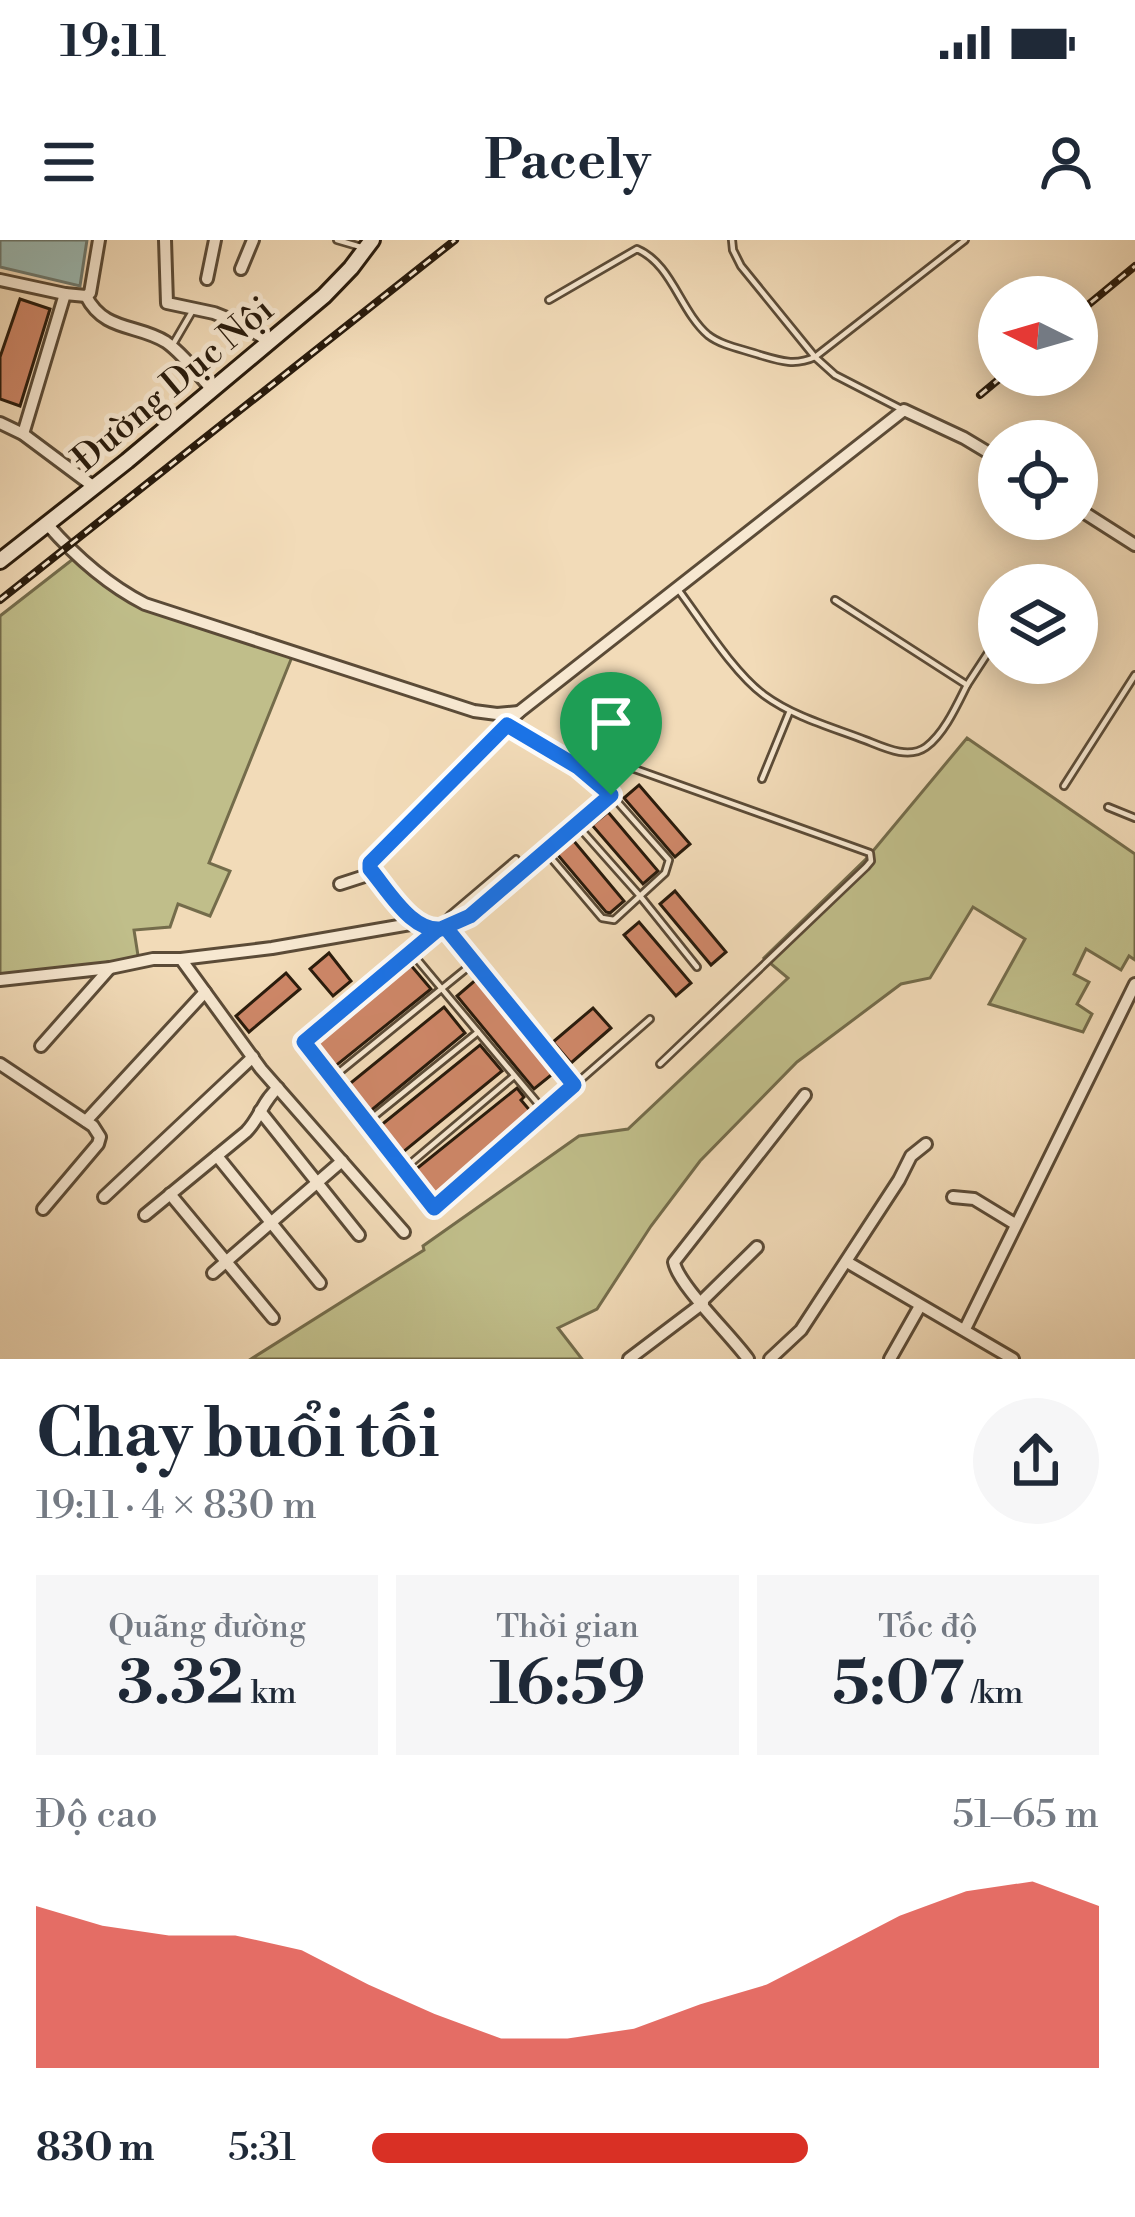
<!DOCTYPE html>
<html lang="vi">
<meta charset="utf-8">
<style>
:root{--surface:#fff;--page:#f6f6f7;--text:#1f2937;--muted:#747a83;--accent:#d93025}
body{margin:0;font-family:"Libre Bodoni",serif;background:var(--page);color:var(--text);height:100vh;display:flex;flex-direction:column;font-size:45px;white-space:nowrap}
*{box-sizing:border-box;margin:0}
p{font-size:39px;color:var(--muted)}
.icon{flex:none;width:66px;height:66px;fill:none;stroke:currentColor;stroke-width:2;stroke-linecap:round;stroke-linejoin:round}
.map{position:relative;height:1119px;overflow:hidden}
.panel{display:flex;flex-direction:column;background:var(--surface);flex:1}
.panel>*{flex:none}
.needle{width:78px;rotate:275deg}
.fabs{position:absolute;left:978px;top:36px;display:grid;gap:24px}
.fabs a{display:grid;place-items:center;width:120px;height:120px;border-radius:50%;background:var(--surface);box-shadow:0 6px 30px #0003;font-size:60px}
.pin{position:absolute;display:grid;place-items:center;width:102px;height:102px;color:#fff;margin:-123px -51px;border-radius:50% 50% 50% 0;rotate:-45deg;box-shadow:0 0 12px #0007}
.pin .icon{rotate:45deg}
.round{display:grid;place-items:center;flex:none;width:126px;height:126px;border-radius:63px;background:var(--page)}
.head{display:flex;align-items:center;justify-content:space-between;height:204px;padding:0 36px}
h1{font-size:66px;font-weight:700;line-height:90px}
.metrics{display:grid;grid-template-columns:repeat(3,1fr);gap:18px;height:204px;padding:12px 36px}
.metrics div{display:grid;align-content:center;border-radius:0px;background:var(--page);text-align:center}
.metrics b{font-size:60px;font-weight:700}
.metrics small{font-size:33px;font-weight:400}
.metrics p{font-size:33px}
.chart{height:336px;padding:24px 36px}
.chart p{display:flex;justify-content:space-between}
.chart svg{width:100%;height:216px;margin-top:12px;fill:var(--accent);opacity:.7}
ul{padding:0 36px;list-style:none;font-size:39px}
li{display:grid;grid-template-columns:192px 144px 1fr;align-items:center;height:90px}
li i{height:30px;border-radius:15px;background:var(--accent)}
.status{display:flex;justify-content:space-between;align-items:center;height:84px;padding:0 60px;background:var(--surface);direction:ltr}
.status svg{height:33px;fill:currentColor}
header{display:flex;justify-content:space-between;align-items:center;height:156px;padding:0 36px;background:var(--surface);font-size:54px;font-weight:700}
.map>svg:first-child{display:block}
.green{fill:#c0be8a;stroke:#746c4b;stroke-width:3}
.water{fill:#9cbab3;stroke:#6e7a70;stroke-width:3}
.building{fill:#ce8768;stroke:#291b0c;stroke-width:3}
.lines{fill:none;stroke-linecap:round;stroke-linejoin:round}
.lane-casing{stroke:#5b4b37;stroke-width:10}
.street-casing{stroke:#5b4b37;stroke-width:16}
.secondary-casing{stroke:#291b0c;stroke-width:20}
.lane{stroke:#f7e8d1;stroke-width:4.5}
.street{stroke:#f7e8d1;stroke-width:10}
.secondary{stroke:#f7e8d1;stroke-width:14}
.rail-casing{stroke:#291b0c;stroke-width:8}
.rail{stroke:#f7e8d1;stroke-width:3;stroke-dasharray:9;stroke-linecap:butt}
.route-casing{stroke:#fff;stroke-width:24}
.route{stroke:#1a73e8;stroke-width:15}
.labels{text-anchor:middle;stroke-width:10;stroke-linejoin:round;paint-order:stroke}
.street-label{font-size:36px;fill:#291b0c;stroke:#f7e8d1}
</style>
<div class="status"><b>19:11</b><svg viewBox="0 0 49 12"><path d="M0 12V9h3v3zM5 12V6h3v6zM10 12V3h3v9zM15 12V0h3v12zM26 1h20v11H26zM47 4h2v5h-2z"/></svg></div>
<header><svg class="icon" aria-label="menu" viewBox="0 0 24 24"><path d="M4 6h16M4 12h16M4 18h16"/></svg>Pacely<svg class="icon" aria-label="person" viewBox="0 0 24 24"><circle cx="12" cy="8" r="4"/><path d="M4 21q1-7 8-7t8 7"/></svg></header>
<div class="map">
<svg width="1135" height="1119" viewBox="0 0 1135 1119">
<rect width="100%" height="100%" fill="#f2dbb8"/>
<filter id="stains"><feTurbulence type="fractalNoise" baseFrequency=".00167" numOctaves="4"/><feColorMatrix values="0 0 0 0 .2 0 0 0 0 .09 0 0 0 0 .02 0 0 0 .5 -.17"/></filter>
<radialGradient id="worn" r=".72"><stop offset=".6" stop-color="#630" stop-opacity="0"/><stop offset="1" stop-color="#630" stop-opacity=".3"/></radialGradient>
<g class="green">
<path d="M77,316l47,37 170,59 -85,211 21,8 -20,45 -32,-12 -8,23 -36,3 5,32 -139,17v-363z"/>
<path d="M967,498l168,116v106l-6,-4 -8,14 -35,-21 -12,25 15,8 -12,22 15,10 -9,18 -94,-28 36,-65 -52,-32 -43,71 -29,6 -104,78 -97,99 -49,65 -54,83 -39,19 24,31h-331l173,-109 -1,-4 156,-110 49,-7 160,-151 -24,-20 104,-101z"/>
</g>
<path class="water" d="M0,0h87l-7,46 -80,-19z"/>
<g class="building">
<path d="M20,59l30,10 -30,97 -20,-7v-42z"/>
<path d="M639,545l51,59 -15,13 -51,-59z"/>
<path d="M608,572l50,59 -15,13 -51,-59z"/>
<path d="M573,600l51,61 -14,12 -4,-1 -49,-58z"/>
<path d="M675,651l51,61 -15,13 -51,-61z"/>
<path d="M639,682l52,61 -15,13 -52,-61z"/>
<path d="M329,713l22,28 -18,15 -23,-27z"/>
<path d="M409,723l22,26 -98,79 -20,-25z"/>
<path d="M286,733l14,16 -51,43 -13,-16z"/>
<path d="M478,738l77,94 -21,17 -77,-93z"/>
<path d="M444,767l21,26 -97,80 -21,-27z"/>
<path d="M593,768l18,20 -40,35 -18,-21z"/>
<path d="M480,805l22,26 -100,82 -22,-27z"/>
<path d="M517,848l7,9 -3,3 11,13 -96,84 -21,-27z"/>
</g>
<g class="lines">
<g class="lane-casing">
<g id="lane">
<path d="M337,0l24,7"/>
<path d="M732,0l1,10 8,16 74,91 20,18 66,34"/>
<path d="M549,60l88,-51c35,15 43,62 71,86 14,11 35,14 52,20 20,6 35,11 55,2l150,-117"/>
<path d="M172,106l21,-36"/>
<path d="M677,348c24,32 56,84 87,107 30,22 67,32 101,45 18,7 43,20 61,7 18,-13 31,-42 41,-62l-132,-85"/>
<path d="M967,445l32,-49"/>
<path d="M507,485l72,42 28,23 62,70 -4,13 -51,47 -12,-2 -56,-66"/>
<path d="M550,509l54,9 266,95 1,8 -5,6 -206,197"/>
<path d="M762,539l27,-66"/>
<path d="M1064,546l71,-111"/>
<path d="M611,555l-141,121 -34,15 -132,111 130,166 216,-189"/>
<path d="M1108,567l27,11"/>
<path d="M577,585l63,71 57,71"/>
<path d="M418,684l18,7 14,-16 66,-56"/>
<path d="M446,688l129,157"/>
<path d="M411,712l134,160"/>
<path d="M332,838l140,-114"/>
<path d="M367,882l111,-90"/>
<path d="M404,929l110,-93"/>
</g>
</g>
<g class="street-casing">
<g id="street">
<path d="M165,0l2,63 47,10 25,10 31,19"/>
<path d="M241,29l12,-29"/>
<path d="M207,39l8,-39"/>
<path d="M0,40l65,14"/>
<path d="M86,56c18,36 52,28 80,46 17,12 32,32 46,48"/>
<path d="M0,183l23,11 71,53"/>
<path d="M23,194l42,-140 21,2 4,-3 9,-53"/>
<path d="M1077,268l58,37"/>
<path d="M47,284c28,32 61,61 98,80l329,107 23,3 22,-2"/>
<path d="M340,644l34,-11"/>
<path d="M181,719l80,110 143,163"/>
<path d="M0,740l110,-12 43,-9h28l91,-11 144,-25 -45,-54v-9l148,-148 385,-302 60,28 35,21"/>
<path d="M41,806l69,-78"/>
<path d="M0,824l93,62 7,11 -2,7 -55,65"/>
<path d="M260,871l99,124"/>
<path d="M86,881l119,-129"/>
<path d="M217,916l103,127"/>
<path d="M170,954l103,124"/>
<path d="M104,957l149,-140"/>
<path d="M953,957l21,2 41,25"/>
<path d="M145,975l101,-83c14,-14 17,-32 32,-44"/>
<path d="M847,1022l166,97"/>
<path d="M213,1033l129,-112"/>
<path d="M701,1062l56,-55"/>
<path d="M965,1089l170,-345"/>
<path d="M629,1119l74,-56"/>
<path d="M748,1119c-17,-24 -70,-74 -74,-97l131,-167"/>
<path d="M770,1119l31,-29 98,-150 12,-24 15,-12"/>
<path d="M890,1119l30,-53"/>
</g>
</g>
<g class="secondary-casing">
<path id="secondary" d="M0,321l127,-100 197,-165 27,-28 21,-28"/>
</g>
<use href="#lane" class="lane"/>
<use href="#street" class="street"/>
<use href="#secondary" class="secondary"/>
<g class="rail-casing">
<g id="rail">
<path d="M1077,74l58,-48"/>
<path d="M980,155l24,-20"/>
<path d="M0,360l455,-360"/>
</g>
</g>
<use href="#rail" class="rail"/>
</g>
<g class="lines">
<g class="route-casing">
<path id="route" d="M611,555l-141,121 -34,15 -132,111 130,166 140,-123 -128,-157c-32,9 -58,-38 -76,-59v-6l137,-138 71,42 33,28"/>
</g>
<use href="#route" class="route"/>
</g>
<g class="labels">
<g class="street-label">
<text transform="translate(172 143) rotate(-40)" y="13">Đường Dục Nội</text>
</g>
</g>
<rect width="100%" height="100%" filter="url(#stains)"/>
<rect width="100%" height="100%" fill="url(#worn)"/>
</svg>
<div class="fabs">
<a><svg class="needle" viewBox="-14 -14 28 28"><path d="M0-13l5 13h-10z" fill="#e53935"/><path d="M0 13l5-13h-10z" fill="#747a83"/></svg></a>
<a><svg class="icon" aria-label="locate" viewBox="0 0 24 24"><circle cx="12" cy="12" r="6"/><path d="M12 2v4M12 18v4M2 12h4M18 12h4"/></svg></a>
<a><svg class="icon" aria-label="layers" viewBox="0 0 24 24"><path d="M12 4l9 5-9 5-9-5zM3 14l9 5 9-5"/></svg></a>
</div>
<div class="pin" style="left:611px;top:555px;background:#1e9e55"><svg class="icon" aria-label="arrive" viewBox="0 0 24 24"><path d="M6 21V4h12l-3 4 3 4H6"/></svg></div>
</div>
<section class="panel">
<div class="head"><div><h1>Chạy buổi tối</h1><p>19:11 · 4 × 830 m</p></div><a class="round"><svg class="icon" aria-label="share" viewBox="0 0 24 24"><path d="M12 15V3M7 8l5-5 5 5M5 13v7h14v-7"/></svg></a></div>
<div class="metrics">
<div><p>Quãng đường</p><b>3.32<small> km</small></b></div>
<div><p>Thời gian</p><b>16:59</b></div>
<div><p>Tốc độ</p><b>5:07<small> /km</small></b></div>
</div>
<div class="chart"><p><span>Độ cao</span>51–65 m</p>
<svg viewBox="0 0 160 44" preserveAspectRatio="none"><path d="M0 44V11L10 15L20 17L30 17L40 20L50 27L60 33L70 38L80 38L90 36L100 31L110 27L120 20L130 13L140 8L150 6L160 11V44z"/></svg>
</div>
<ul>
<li><b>830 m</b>5:31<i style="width:60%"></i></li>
</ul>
</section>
